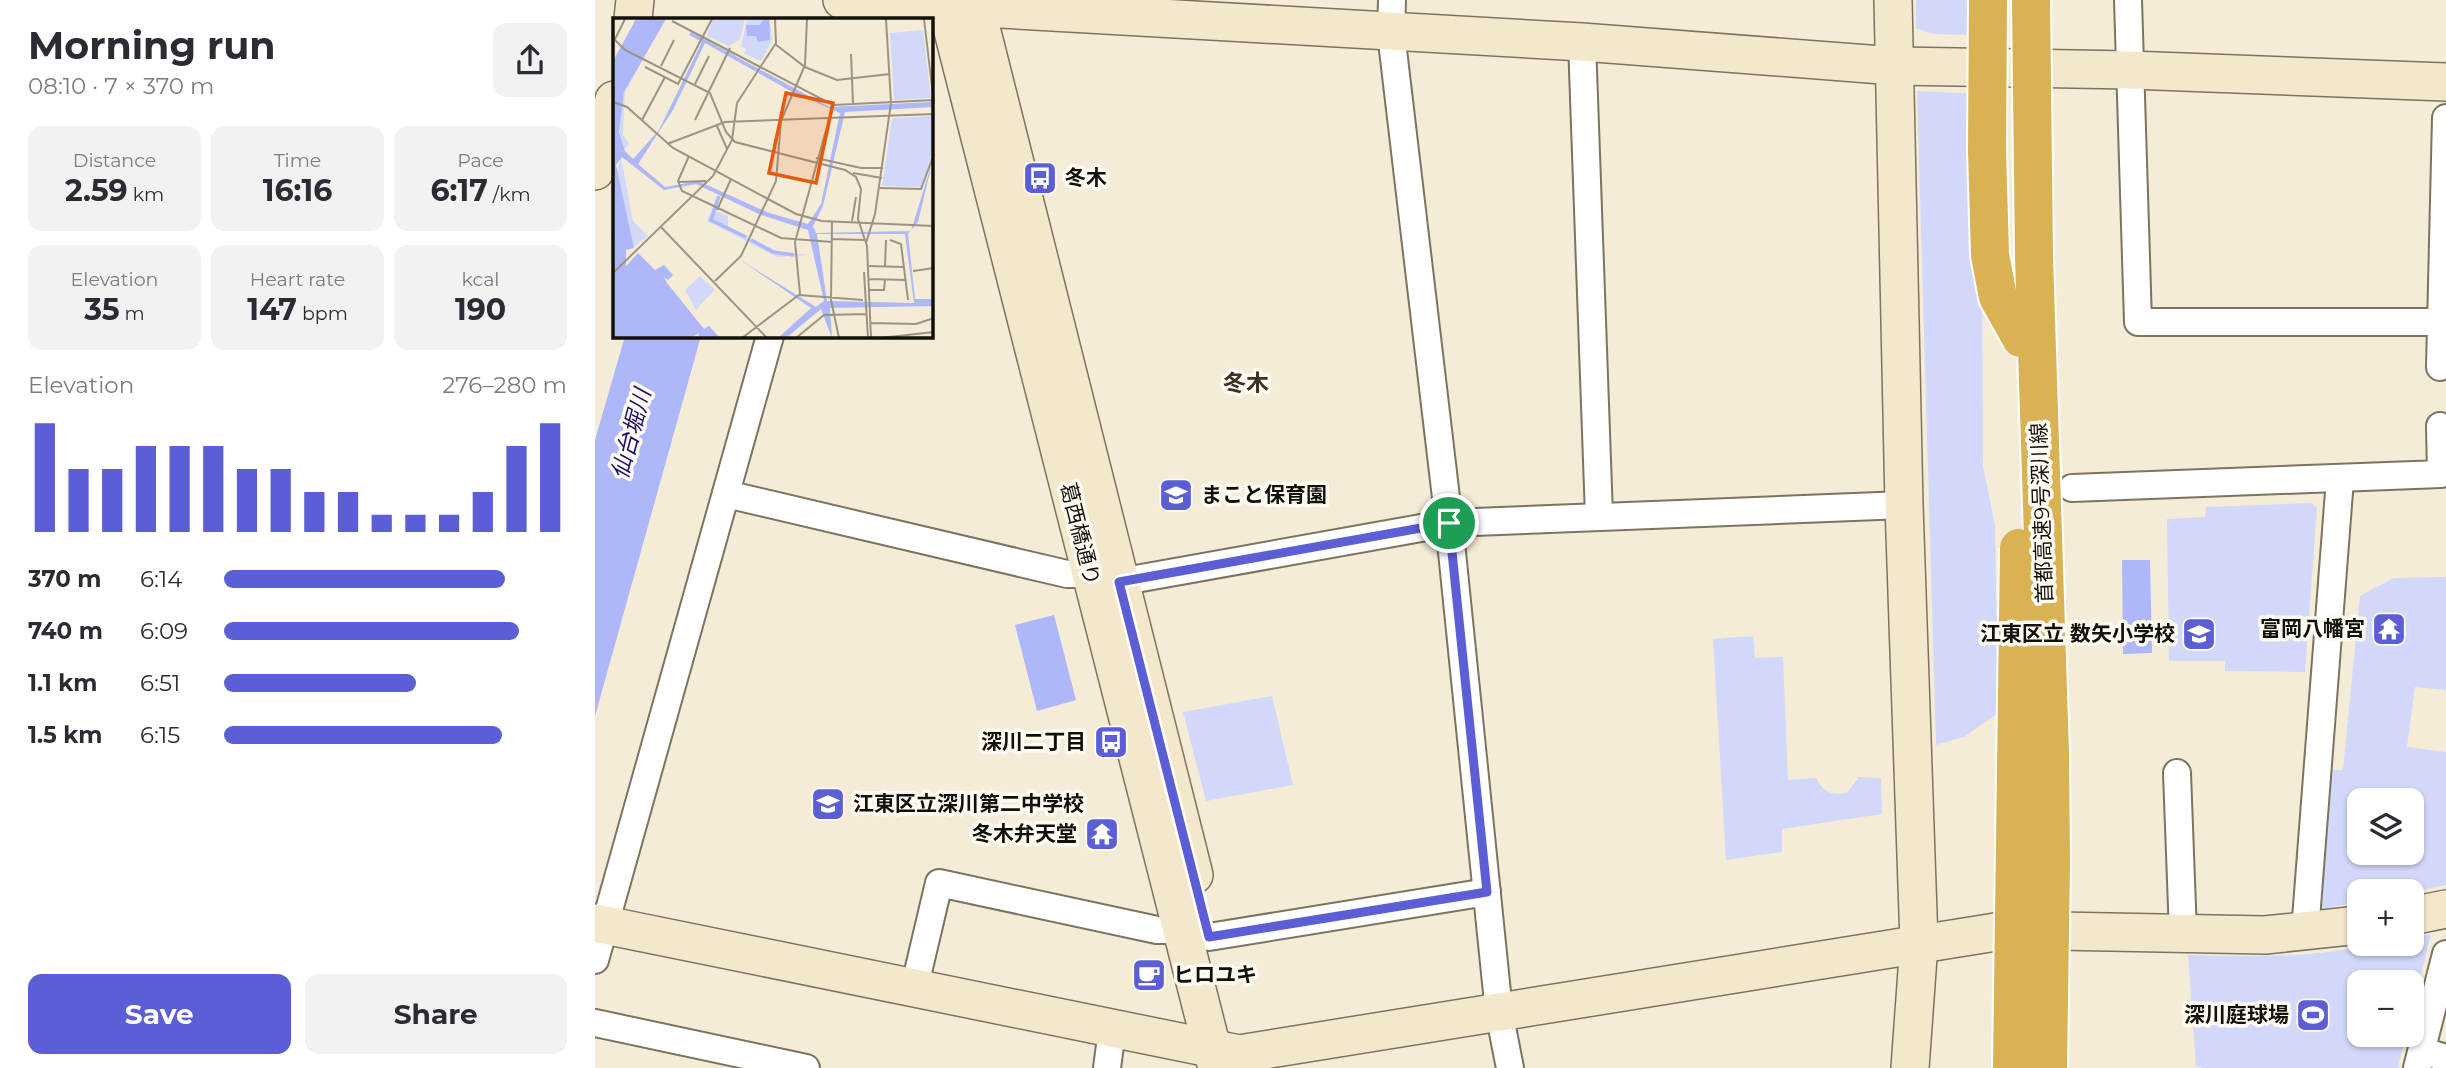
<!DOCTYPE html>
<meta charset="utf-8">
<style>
:root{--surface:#fff;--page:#f2f2f3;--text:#2b2b33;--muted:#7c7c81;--accent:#5c5ed6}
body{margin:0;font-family:Montserrat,"Noto Sans JP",sans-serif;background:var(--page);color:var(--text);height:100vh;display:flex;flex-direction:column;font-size:26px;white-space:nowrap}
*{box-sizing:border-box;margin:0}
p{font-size:23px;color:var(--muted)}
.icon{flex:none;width:38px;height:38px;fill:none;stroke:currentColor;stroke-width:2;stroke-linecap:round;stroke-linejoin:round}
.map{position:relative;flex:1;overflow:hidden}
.drawer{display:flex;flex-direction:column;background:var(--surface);width:595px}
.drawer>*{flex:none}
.buttons{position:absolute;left:1752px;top:788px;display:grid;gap:14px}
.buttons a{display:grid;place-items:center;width:77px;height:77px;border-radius:14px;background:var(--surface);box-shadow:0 2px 5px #0004;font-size:35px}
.pin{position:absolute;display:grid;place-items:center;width:60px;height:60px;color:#fff;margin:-30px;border:4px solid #fff;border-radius:50%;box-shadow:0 2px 7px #0007}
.round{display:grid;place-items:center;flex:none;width:74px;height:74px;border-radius:14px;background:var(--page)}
.overview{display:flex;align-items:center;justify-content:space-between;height:119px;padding:0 28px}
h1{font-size:38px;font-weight:700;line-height:52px}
.stats{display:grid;grid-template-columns:repeat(3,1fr);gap:10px;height:119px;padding:7px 28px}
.stats div{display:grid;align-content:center;border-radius:14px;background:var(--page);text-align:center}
.stats b{font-size:30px;font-weight:700}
.stats small{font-size:19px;font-weight:400}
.stats p{font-size:19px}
.chart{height:196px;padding:14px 28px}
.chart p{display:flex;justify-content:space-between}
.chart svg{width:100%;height:126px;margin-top:7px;stroke:var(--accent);stroke-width:6}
.button{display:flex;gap:14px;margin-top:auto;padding:14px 28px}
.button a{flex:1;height:80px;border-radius:14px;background:var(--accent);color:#fff;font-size:28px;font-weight:700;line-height:80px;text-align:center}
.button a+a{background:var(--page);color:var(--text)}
ul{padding:0 28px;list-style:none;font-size:23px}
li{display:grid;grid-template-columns:112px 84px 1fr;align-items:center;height:52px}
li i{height:18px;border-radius:9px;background:var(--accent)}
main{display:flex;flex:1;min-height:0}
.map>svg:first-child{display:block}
.green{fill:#d2d8fa;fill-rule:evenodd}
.water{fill:#adb7fa}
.pier{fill:#f5ecd7}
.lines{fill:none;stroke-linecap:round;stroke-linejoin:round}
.street-casing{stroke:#7c7361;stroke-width:30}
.secondary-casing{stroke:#7c7361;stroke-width:40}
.street{stroke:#fff;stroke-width:26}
.secondary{stroke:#f4e8cc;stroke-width:37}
.highway-bridge-casing{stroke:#fff;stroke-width:42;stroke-linecap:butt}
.highway-bridge{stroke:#d9b254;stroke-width:38}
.route-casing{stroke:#fff;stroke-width:14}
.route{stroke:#5c5ed6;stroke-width:9}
.labels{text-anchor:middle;stroke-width:7;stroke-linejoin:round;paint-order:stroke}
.poi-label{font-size:21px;font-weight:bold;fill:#131009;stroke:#fdfaf1;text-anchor:end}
.street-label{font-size:21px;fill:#131009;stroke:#fdfaf1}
.neighbourhood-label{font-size:23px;font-weight:bold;fill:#3a3222;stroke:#fdfaf1}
.water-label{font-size:23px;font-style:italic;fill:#1f1070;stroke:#fdfaf1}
.inset-river{fill:none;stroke:#adb7fa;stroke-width:3.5}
.inset-road{fill:none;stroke:#9b9485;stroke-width:2}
.view{fill:#e8590c;fill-opacity:0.15;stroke:#e8590c;stroke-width:3.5}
.inset-edge{fill:none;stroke:#131009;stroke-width:3.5}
</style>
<main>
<section class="drawer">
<div class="overview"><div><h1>Morning run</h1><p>08:10 · 7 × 370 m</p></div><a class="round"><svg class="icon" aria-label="share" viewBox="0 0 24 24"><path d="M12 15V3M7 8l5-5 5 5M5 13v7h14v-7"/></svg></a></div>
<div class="stats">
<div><p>Distance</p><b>2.59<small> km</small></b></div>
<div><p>Time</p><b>16:16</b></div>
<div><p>Pace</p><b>6:17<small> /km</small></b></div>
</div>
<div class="stats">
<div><p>Elevation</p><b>35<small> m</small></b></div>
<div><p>Heart rate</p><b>147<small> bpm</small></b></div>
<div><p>kcal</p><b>190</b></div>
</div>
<div class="chart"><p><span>Elevation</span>276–280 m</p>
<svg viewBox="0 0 160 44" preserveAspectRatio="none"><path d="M5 44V6M15 44V22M25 44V22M35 44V14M45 44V14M55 44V14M65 44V22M75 44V22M85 44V30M95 44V30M105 44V38M115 44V38M125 44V38M135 44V30M145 44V14M155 44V6"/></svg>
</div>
<ul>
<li><b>370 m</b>6:14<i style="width:82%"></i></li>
<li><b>740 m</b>6:09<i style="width:86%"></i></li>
<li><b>1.1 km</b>6:51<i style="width:56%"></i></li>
<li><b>1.5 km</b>6:15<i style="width:81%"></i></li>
</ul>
<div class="button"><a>Save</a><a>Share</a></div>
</section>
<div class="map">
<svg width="1851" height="1068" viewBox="0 0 1851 1068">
<rect width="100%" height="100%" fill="#f5ecd7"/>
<g class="green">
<path d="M1321,0h64v35l-47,-1 -17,-6z"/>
<path d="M1322,91l64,3 2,373 12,58 3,188 -34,24 -28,8z"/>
<path d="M1717,503l5,5 -12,164 -80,-1v-10h-56l-2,-142 38,-2 1,-10z"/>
<path d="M1851,577v113l-31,-3 -8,60 39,5v133l-34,7 -53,-1v11l-37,7 5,-139h16l17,-174 34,-18zM1764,800h52v52h-52z"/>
<path d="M1158,636l2,22 28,-1 5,123 28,-2c8,15 15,17 31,15l12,-16 22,1 1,36 -100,15v23l-56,8 -13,-221z"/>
<path d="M677,696l21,89 -87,16 -23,-89z"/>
<path d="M1836,934l-19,79 -1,-31h-52v52h47l-8,34h-195l-7,-2 -8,-111c40,1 81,2 120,-1 35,-3 69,-11 103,-11l1,-5z"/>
</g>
<g class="water">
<path d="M30,336h76l-106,380v-276z"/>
<path d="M1527,560h28l2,93 -29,1z"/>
<path d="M459,615l22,85 -39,11 -22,-86z"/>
</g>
<path class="pier" d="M89,0h126v19h-128z"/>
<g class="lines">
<g class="street-casing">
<g id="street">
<path d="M797,0l-1,33 58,490 50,489 11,56"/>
<path d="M1533,0l10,322h308"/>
<path d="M987,42l17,474"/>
<path d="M1845,367l6,-249"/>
<path d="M1477,488l369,-14 -1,-48"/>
<path d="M131,494l341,80h23"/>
<path d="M524,582l330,-59 455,-18"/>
<path d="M1582,773l6,161"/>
<path d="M1710,932l35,-453"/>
<path d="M614,937l278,-45"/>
<path d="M0,960l175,-624"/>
<path d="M319,989l25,-106 218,47h24"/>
<path d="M0,1023l211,45"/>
<path d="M1827,1051l24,7"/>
<path d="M512,1068l5,-38"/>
<path d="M1822,1068l29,-114"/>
</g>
</g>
<g class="secondary-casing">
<g id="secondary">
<path d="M247,0l740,42 313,24 235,4 316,12"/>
<path d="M350,0l272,1068"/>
<path d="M379,0l220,875"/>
<path d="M1298,0l11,505 15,438 -9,125"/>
<path d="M38,19l2,-19"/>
<path d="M0,171l19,-71"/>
<path d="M1816,916l35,-7"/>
<path d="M0,923l644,131 769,-124 257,5 94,-10"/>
</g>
</g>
<use href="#street" class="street"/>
<use href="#secondary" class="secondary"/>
<g class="highway-bridge-casing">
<g id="highway-bridge">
<path d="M1393,0l-1,150 3,105 8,42 23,41"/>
<path d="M1436,0l3,257 16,496 1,109 -3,206"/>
<path d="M1417,1068l7,-520"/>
</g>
</g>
<use href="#highway-bridge" class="highway-bridge"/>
</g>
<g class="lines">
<g class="route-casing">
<path id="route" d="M854,523l38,369 -278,45 -90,-355z"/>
</g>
<use href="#route" class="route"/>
</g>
<defs>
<g id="bus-square" transform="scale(1.75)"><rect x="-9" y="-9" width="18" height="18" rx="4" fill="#5c5ed6" stroke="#fdfaf1"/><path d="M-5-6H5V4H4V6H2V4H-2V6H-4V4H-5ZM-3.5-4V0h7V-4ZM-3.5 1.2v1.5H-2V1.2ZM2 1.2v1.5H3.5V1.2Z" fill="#fff"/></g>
<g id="school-square" transform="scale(1.75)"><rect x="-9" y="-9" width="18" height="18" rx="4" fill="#5c5ed6" stroke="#fdfaf1"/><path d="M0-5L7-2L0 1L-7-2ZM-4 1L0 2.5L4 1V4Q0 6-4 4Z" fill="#fff"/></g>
<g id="temple-square" transform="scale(1.75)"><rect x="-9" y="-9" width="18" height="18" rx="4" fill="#5c5ed6" stroke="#fdfaf1"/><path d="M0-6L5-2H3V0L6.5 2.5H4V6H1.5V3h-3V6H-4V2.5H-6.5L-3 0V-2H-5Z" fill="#fff"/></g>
<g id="cafe-square" transform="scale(1.75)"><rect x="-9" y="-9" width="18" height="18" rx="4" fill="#5c5ed6" stroke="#fdfaf1"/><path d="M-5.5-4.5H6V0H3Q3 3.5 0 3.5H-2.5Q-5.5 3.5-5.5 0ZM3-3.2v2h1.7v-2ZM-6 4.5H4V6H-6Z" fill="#fff"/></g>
<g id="stadium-square" transform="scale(1.75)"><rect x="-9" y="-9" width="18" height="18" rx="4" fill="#5c5ed6" stroke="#fdfaf1"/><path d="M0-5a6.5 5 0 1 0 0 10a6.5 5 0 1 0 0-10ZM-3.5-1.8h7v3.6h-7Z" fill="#fff"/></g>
</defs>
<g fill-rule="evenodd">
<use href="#bus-square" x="445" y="178"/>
<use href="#school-square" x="581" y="495"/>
<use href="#temple-square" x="1794" y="629"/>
<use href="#school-square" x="1604" y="634"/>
<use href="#bus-square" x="516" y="742"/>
<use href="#school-square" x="233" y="804"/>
<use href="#temple-square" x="507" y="834"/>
<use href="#cafe-square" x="554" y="975"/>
<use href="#stadium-square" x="1718" y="1015"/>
</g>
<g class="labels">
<g class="poi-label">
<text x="470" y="185" text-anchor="start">冬木</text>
<text x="606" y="502" text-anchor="start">まこと保育園</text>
<text x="1770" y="636">富岡八幡宮</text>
<text x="1580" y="641">江東区立 数矢小学校</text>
<text x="491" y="749">深川二丁目</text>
<text x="258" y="811" text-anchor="start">江東区立深川第二中学校</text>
<text x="482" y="841">冬木弁天堂</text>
<text x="578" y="982" text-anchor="start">ヒロユキ</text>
<text x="1694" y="1022">深川庭球場</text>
</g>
<g class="street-label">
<text transform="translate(1447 513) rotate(-92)" y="7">首都高速9号深川線</text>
<text transform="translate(485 534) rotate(76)" y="7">葛西橋通り</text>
</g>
<g class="neighbourhood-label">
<text x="651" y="391">冬木</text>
</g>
<g class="water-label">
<text transform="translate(36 434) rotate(-75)" y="8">仙台堀川</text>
</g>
</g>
<g transform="translate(18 18)">
<rect width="320" height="320" fill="#f5ecd7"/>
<path d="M100,1h32l-5,20 -11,7 -22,-10zM134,1h23l2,22 -11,20 -17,-7 2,-5 -5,-3zM51,3l-39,71 -2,43 6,9 -5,6 -6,-26 6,-32zM310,12l8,68 -37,2 -4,-67zM320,98v36l-12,35 -39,-1 10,-68zM8,139l12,64 15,15 -14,11 -17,-75zM105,176l-4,16 14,6v11l51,25 30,3 -32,2 -70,-36zM87,258l15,14 -15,15 -4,-4 4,5 -4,4 -11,-20z" fill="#d2d8fa"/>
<path d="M23,1h30l-42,73 -5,40 6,19 8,8 26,-29 43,-88 -13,-7 2,-3 138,75 104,-5v5l-88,5 -22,94 -10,20 3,7 95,-2 22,-72 -15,63 -10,12 7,65h18v7l-103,2 2,30 -11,-29 -35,29h-8l33,-30 -71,-48 76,47 8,-6 -16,-71 -47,-15 -65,-31 -32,6 -42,-33 -6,8 18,83 -8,2v16l12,-13 17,17 9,-5 9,10 -5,5 -4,-3 3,6 37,46 5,-3 11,12h-22l1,-5 -8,5h-78v-277zM92,25l87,49 48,21 -19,91 -13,20 -39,-11 -71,-32 -33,6 -27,-23 35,-54zM204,216h88l9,69 -87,-2zM151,1l5,1 1,20 -12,2 -2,-6h-9l-1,-11h14z" fill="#adb7fa" fill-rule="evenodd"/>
<path class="inset-river" d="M17,30l18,-29M19,30l18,-29M0,66l13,-28M0,72l15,-34M0,178l9,29 6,3 -7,-2 -8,-26M106,178l-8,24 35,17M0,220l4,29M138,222l22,12 21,3M5,255l1,65"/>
<path class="inset-road" d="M311,1l10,85M59,3l161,84 101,-5M0,20l12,12 85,43 16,39 9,10 110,28 11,7 5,12 -3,30 9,27 4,92M2,21l10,-20M162,26l30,23 32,13 53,-6M238,36l2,50M48,48l13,-26M32,49l33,17 34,-65M82,66l14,-28M0,84l14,5 46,41 123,66 26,7 112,5M29,102l23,-43M82,102l35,-72M104,108l10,23M54,126l58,-22 209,-8M76,138l-11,25 4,10 99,47 51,4M203,140l45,10h22M240,155l29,5M66,164l27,-1M267,170l41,1 13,-35M104,192l14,-31M219,203l-1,79 8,38M239,203l4,-24M47,208l107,112M219,221l34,1M277,222l11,4 7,56M253,225l9,-29 16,-111 -5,-84M256,248l35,1M272,248l1,-26M300,253l21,-3M251,254l4,66M0,255l100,-97 19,-36 5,-37 39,-60 -1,-24M255,261l38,1M102,263l26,-25 35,-75 5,-60 24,-56 2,-46M255,272h16l1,-10M186,277l64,5M257,305l46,1 18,-6M129,320l58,-44 -5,-52 38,-137M183,320l28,-23 43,-1M267,320l54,-6"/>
<path class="view" d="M173,75l47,10 -17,80 -47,-10z"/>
<rect width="320" height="320" class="inset-edge"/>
</g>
</svg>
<div class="buttons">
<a><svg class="icon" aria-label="layers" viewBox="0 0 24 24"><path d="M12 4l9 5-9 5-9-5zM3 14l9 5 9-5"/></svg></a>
<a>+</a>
<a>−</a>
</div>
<div class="pin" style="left:854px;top:523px;background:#1e9e55"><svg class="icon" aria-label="arrive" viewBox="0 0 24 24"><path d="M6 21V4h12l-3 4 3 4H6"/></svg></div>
</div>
</main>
